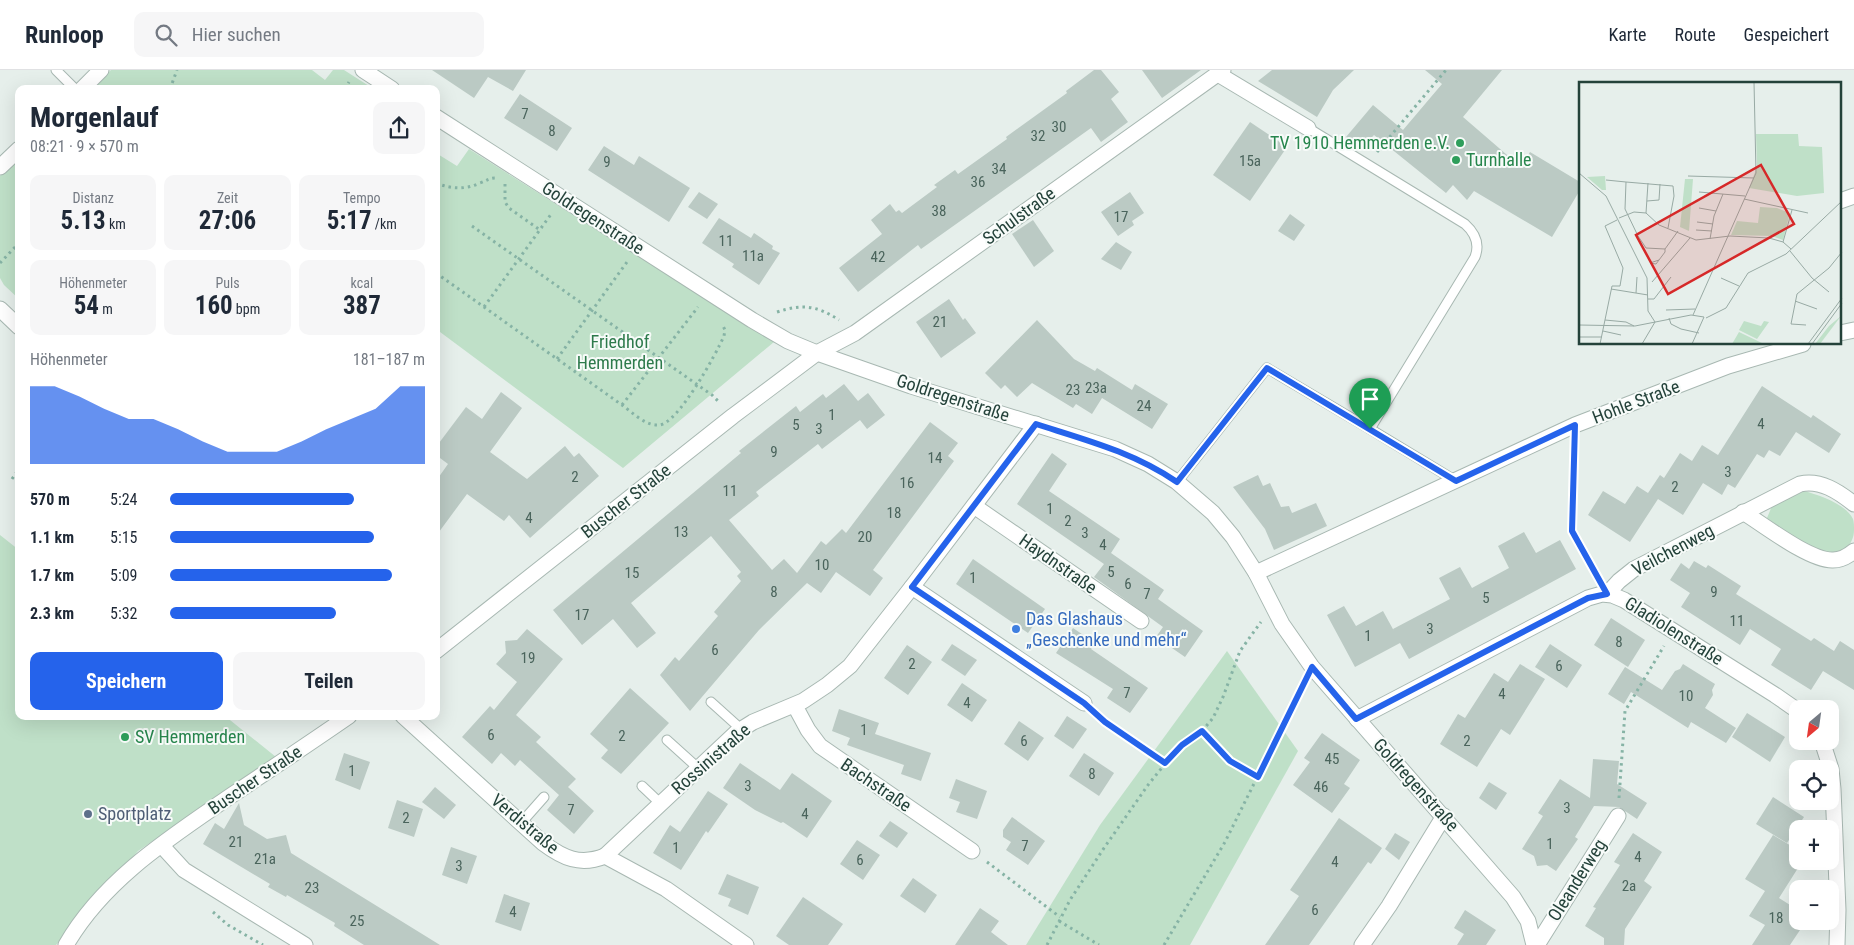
<!DOCTYPE html>
<html lang="de">
<meta charset="utf-8">
<style>
:root{--surface:#fff;--page:#f6f6f7;--text:#1f2937;--muted:#747a83;--line:#e0e1e3;--accent:#2563eb}
body{margin:0;font-family:"Roboto Condensed",sans-serif;background:var(--page);color:var(--text);height:100vh;display:flex;flex-direction:column;font-size:19px;white-space:nowrap}
*{box-sizing:border-box;margin:0}
p{font-size:16px;color:var(--muted)}
.icon{flex:none;width:28px;height:28px;fill:none;stroke:currentColor;stroke-width:2;stroke-linecap:round;stroke-linejoin:round}
.map{position:relative;flex:1;overflow:hidden}
.side{position:absolute;left:15px;top:15px;width:425px;height:635px;display:flex;flex-direction:column;background:var(--surface);border-radius:10px;box-shadow:0 5px 20px #0002}
.side>*{flex:none}
.needle{width:32px;rotate:209deg}
.controls{position:absolute;left:1789px;top:630px;display:grid;gap:10px}
.controls a{display:grid;place-items:center;width:50px;height:50px;border-radius:10px;background:var(--surface);box-shadow:0 5px 20px #0002;font-size:25px}
.pin{position:absolute;display:grid;place-items:center;width:42px;height:42px;color:#fff;margin:-51px -21px;border-radius:50% 50% 50% 0;rotate:-45deg;box-shadow:0 0 5px #0007}
.pin .icon{rotate:45deg}
.round{display:grid;place-items:center;flex:none;width:52px;height:52px;border-radius:10px;background:var(--page)}
.summary{display:flex;align-items:center;justify-content:space-between;height:85px;padding:0 15px}
h1{font-size:28px;font-weight:700;line-height:38px}
.metrics{display:grid;grid-template-columns:repeat(3,1fr);gap:8px;height:85px;padding:5px 15px}
.metrics div{display:grid;align-content:center;border-radius:10px;background:var(--page);text-align:center}
.metrics b{font-size:25px;font-weight:700}
.metrics small{font-size:14px;font-weight:400}
.metrics p{font-size:14px}
.chart{height:140px;padding:10px 15px}
.chart p{display:flex;justify-content:space-between}
.chart svg{width:100%;height:90px;margin-top:5px;fill:var(--accent);opacity:.7}
.primary-button{display:flex;gap:10px;margin-top:auto;padding:10px 15px}
.primary-button a{flex:1;height:58px;border-radius:10px;background:var(--accent);color:#fff;font-size:20px;font-weight:700;line-height:58px;text-align:center}
.primary-button a+a{background:var(--page);color:var(--text)}
ul{padding:0 15px;list-style:none;font-size:16px}
li{display:grid;grid-template-columns:80px 60px 1fr;align-items:center;height:38px}
li i{height:12px;border-radius:6px;background:var(--accent)}
header{display:flex;align-items:center;gap:30px;box-sizing:border-box;height:70px;padding:0 25px;background:var(--surface);border-bottom:1px solid var(--line)}
header strong{font-size:24px}
nav{display:flex;gap:28px;margin-inline-start:auto;font-size:18px}
.search{width:350px;height:45px;background:var(--page);display:flex;align-items:center;gap:12px;box-sizing:border-box;padding:0 18px;border-radius:10px;color:var(--muted);font-size:19px}
.map>svg:first-child{display:block}
.green{fill:#bfe0c8}
.building{fill:#bbcac4}
.lines{fill:none;stroke-linecap:round;stroke-linejoin:round}
.service-casing{stroke:#a8b8b2;stroke-width:11}
.minor-casing{stroke:#a8b8b2;stroke-width:17}
.path{stroke:#86b3a5;stroke-width:3;stroke-dasharray:2.5 4;stroke-linecap:butt}
.service{stroke:#fff;stroke-width:9}
.minor{stroke:#fff;stroke-width:15}
.route-casing{stroke:#fff;stroke-width:10}
.route{stroke:#2563eb;stroke-width:6}
.leisure-dot{fill:#2e9e5b;stroke:#f7fbf9;stroke-width:2}
.shop-dot{fill:#3f7fe0;stroke:#f7fbf9;stroke-width:2}
.service-dot{fill:#5c6f8a;stroke:#f7fbf9;stroke-width:2}
.labels{text-anchor:middle;stroke-width:4;stroke-linejoin:round;paint-order:stroke}
.number-label{font-size:15px;fill:#4a645c}
.leisure-label{font-size:18px;fill:#27864d;stroke:#f7fbf9;text-anchor:start}
.street-label{font-size:18px;fill:#24423a;stroke:#f7fbf9}
.park-label{font-size:18px;fill:#2d7a4b;stroke:#f7fbf9}
.shop-label{font-size:18px;fill:#366cbe;stroke:#f7fbf9;text-anchor:start}
.service-label{font-size:18px;fill:#4e5e75;stroke:#f7fbf9;text-anchor:start}
.inset-road{fill:none;stroke:#98aaa4;stroke-width:1}
.view{fill:#d62828;fill-opacity:0.15;stroke:#d62828;stroke-width:2.5}
.inset-edge{fill:none;stroke:#24423a;stroke-width:2.5}
</style>
<header>
<strong>Runloop</strong>
<div class="search"><svg class="icon" aria-label="search" viewBox="0 0 24 24"><circle cx="10" cy="10" r="6"/><path d="M15 15l6 6"/></svg>Hier suchen</div>
<nav><a>Karte</a><a>Route</a><a>Gespeichert</a></nav>
</header>
<div class="map">
<svg width="1854" height="875" viewBox="0 0 1854 875">
<rect width="100%" height="100%" fill="#e6efeb"/>
<g class="green">
<path d="M111,0h201l13,10 8,-10h11l25,16 -1,3h-277z"/>
<path d="M469,79l305,193 -151,126 -187,-139v-176l21,13z"/>
<path d="M19,88v141l-15,-14 -4,-7v-102z"/>
<path d="M1804,421c15,4 42,13 49,28 1,3 1,7 1,11 0,17 -15,27 -32,23 -18,-5 -39,-24 -55,-35l5,-12z"/>
<path d="M0,465l19,15v166h206l51,41 -138,94 -82,94h-56z"/>
<path d="M1227,581l71,100 -108,194h-164l74,-120z"/>
</g>
<g class="building">
<path d="M432,0h94l-13,21 -25,-14 -14,21z"/>
<path d="M1094,0h7l18,22 -8,7 17,23 -27,20 -10,-14 -170,121 -3,-4 -60,47 -19,-24 43,-34 -11,-14 19,-16 6,8 3,-2 3,3 35,-26 -3,-2 21,-15 3,4 49,-35 -1,-2 61,-44 -1,-2z"/>
<path d="M1142,0h59l-39,28z"/>
<path d="M1272,0h82l-21,20 -16,27 -59,-36z"/>
<path d="M1425,0h77l-39,47 58,50 9,-15 50,30v8l-28,47 -78,-46 -7,9 -14,-15 -7,8 -72,-58 -12,13 -16,-11 27,-32 30,25 39,-46z"/>
<path d="M520,24l52,34 -15,23 -53,-33z"/>
<path d="M1250,52l37,25 -37,54 -37,-26z"/>
<path d="M604,76l30,19 5,-9 51,32 -21,34 -81,-52z"/>
<path d="M699,122l19,12 -11,15 -19,-12z"/>
<path d="M1130,122l14,21 -12,8 2,4 -16,11 -17,-24z"/>
<path d="M1290,144l15,11 -11,16 -16,-10z"/>
<path d="M719,148l32,20 3,-5 19,13 -1,3 8,4 -21,32 -27,-18 2,-3 -32,-21z"/>
<path d="M1033,150l21,31 -20,16 -22,-33z"/>
<path d="M1116,172l16,10 -11,18 -20,-11z"/>
<path d="M949,229l14,21 2,-2 11,15 -35,25 -25,-36z"/>
<path d="M1037,250l37,39 21,12 2,-3 35,22 3,-6 33,20 -16,25 -50,-31 -10,16 -16,-10 -3,4 -41,-25 -15,14 -12,-12 -4,4 -16,-16z"/>
<path d="M844,314l14,17 10,-8 17,22 -18,14 -7,-9 -38,29 -4,-5 -62,48 3,4 -30,24 43,50 12,-11 13,14 24,-32 5,4 16,-16 4,4 84,-111 28,21 -10,13 6,5 -81,109 10,8 -13,18 -34,-24 -15,21 -14,-10 -48,47 -69,81 -30,-36 15,-18 4,4 39,-45 -4,-4 27,-31 -4,-5 4,-4 -30,-36 -80,67 25,30 -10,8 -9,7 -24,-29 -31,26 -29,-35 188,-157 -2,-2 57,-45 4,6 23,-18 3,4z"/>
<path d="M1762,316l49,32 2,-3 28,19 -12,19 -33,-21 -16,24 -11,-6 -5,8 -7,-4 -22,34 -7,-4 -6,11 -19,-12 -20,32 -25,-16 -28,43 -42,-27 15,-24 22,13 12,-18 11,7 12,-18 4,3 16,-25 12,8 10,-16 16,10z"/>
<path d="M501,322l21,16 -32,44 37,27 38,-33 9,11 5,-4 20,23 -69,62 -21,-23 -5,6 -37,-27 -31,42v-55l12,-17 -12,-9v-8l30,-40 16,12z"/>
<path d="M1052,383l15,11 -18,27 71,48 -9,14 53,37 -6,9 45,32 -18,26 -29,-20 7,-10 -69,-50 10,-13 -87,-60z"/>
<path d="M1258,405l5,11 7,-3 11,24 8,-1 3,7 24,-10 11,23 -53,24 -9,-21 -32,-42z"/>
<path d="M1524,462l12,21 24,-13 16,29 -167,90 -9,-16 -45,24 -28,-52 17,-9 12,20 27,-15 11,20 -1,-2 57,-30 -11,-21 21,-11 12,21 37,-20 -11,-22z"/>
<path d="M973,489l72,50 -17,24 -72,-49z"/>
<path d="M1694,491l12,7 2,-3 33,21 -5,8 75,47 3,-3 20,13 6,-10 14,9v40l-31,-19 -12,19 -40,-25 10,-16 -31,-20 -10,16 -59,-38 9,-14 -20,-13 11,-17 8,6z"/>
<path d="M1611,548l34,22 -17,27 -34,-22z"/>
<path d="M1073,558l22,15 -4,6 57,39 -18,25 -23,-15 6,-9 -57,-36z"/>
<path d="M527,559l36,30 -47,56 25,22 -5,5 40,37 -8,8 26,24 -20,23 -27,-24 12,-15 -39,-35 -5,6 -14,-13 -9,11 -30,-27 28,-31 4,4 23,-28 -21,-18 10,-11 -1,-12 12,-1z"/>
<path d="M952,574l25,16 -12,16 -24,-16z"/>
<path d="M1550,574l32,21 -15,23 -32,-21z"/>
<path d="M907,575l25,17 -24,33 -24,-17z"/>
<path d="M1520,594l25,15 -35,56 -9,-6 -24,38 -37,-23 18,-30 7,4 29,-45 14,9z"/>
<path d="M1683,594l32,20 -3,6 1,5 -8,13 31,20 -10,15 -35,-21 -3,6 -57,-36 -7,12 -16,-10 17,-27 37,23 13,-19 5,-2z"/>
<path d="M962,613l25,17 -15,22 -25,-17z"/>
<path d="M630,618l39,35 -48,51 -20,-16 7,-8 -18,-16z"/>
<path d="M839,639l40,14 -4,11 56,19 -10,28 -20,-7 3,-9 -57,-20 3,-7 -18,-7z"/>
<path d="M1747,643l38,24 -15,25 -38,-25z"/>
<path d="M1067,646l20,13 -14,20 -19,-13z"/>
<path d="M1019,651l25,17 -16,23 -24,-17z"/>
<path d="M1322,663l38,27 -16,24 6,4 -18,25 -39,-28 17,-23 -6,-4z"/>
<path d="M344,683l26,9 -10,28 -25,-10z"/>
<path d="M1084,683l30,20 -15,23 -30,-20z"/>
<path d="M1593,689l26,2 -2,23 30,19 -10,16 -18,-12 -25,-1 -19,31 3,2 -22,32 -9,-6 -10,1 -3,-10 -12,-7 21,-33 -5,-3 22,-34 30,19z"/>
<path d="M740,693l40,27 12,-17 40,28 -25,37 -24,-16 -2,1 -26,-13 -32,-22z"/>
<path d="M956,709l31,12 -10,28 -21,-7 4,-10 -11,-4z"/>
<path d="M1489,712l18,11 -11,17 -17,-12z"/>
<path d="M435,717l21,18 -12,14 -22,-17z"/>
<path d="M708,721l20,13 -20,29 -2,-2 -25,39 -28,-17 17,-28 10,7z"/>
<path d="M1773,727l31,20 -17,26 -31,-19z"/>
<path d="M397,730l26,9 -9,28 -26,-9z"/>
<path d="M239,733l5,22 23,14 19,-4 5,18 149,92h-76l-30,-19 1,-3 -48,-28 -1,2 -18,-10 2,-3 -67,-40 12,-21 9,6z"/>
<path d="M1012,747l33,24 -17,24 -22,-15 5,-8 -8,-5v-7z"/>
<path d="M1339,748l43,30 -11,16 -3,-2 -59,83h-44l34,-49 -9,-6z"/>
<path d="M890,751l18,12 -11,15 -18,-12z"/>
<path d="M1395,763l15,9 -11,18 -14,-11z"/>
<path d="M1633,763l29,19 -18,29 8,6 -27,42 -1,16h-20v-7l-19,-12 11,-18 -3,-1 27,-42 -6,-3z"/>
<path d="M1773,765l25,15v18l-19,30 19,12v11h8l-16,24h-38l13,-20 -16,-9 16,-25 -20,-12z"/>
<path d="M857,770l23,15 -17,25 -23,-16z"/>
<path d="M451,777l26,9 -10,28 -25,-9z"/>
<path d="M727,804l32,13 -11,28 -20,-9 3,-7 -13,-5z"/>
<path d="M913,808l24,17 -12,18 -25,-17z"/>
<path d="M504,824l26,9 -9,28 -26,-9z"/>
<path d="M803,827l40,27 -15,21h-39l-13,-9z"/>
<path d="M980,838l19,13 -8,11 17,13h-53z"/>
<path d="M1465,840l31,20 -10,15h-29l7,-11 -10,-6z"/>
</g>
<g class="lines">
<g class="service-casing">
<g id="service">
<path d="M56,0l19,19"/>
<path d="M1308,58l157,96c10,9 15,20 10,33l-105,172 86,52"/>
<path d="M1177,412l90,-114 103,61"/>
<path d="M711,632l30,27"/>
<path d="M667,670l31,28"/>
<path d="M642,716l19,18"/>
<path d="M521,753l23,-26"/>
</g>
</g>
<g class="minor-casing">
<g id="minor">
<path d="M363,0l29,19"/>
<path d="M1218,4l90,54"/>
<path d="M82,19l19,-19"/>
<path d="M436,47l316,203 36,21 29,12 94,33 204,63 33,15 29,18 36,31 20,24 23,36 26,51 30,43 201,230 15,24 6,24"/>
<path d="M0,97l19,-18"/>
<path d="M1840,131l14,-5"/>
<path d="M0,239l19,18"/>
<path d="M1840,263l14,-3"/>
<path d="M974,436l167,115"/>
<path d="M1743,442c21,13 67,49 90,48 8,0 15,-4 21,-9"/>
<path d="M1256,503l319,-148 153,-59 75,-22"/>
<path d="M912,517l172,116"/>
<path d="M1607,524l12,-13 15,-12 166,-85c20,-5 39,8 54,20"/>
<path d="M436,581l297,-235 84,-63 38,-20 368,-263"/>
<path d="M795,636l13,24 12,16 152,105"/>
<path d="M403,646l140,127c20,15 37,23 62,13l61,33 80,56"/>
<path d="M1357,649l231,-121 14,-4 10,1 12,5 151,95 23,16"/>
<path d="M1822,671l9,28 2,20 5,121 -1,35"/>
<path d="M162,776l22,24 121,75"/>
<path d="M605,786l132,-124 16,-10 50,-21 24,-16 23,-19 62,-79 124,-163"/>
<path d="M66,875c38,-66 105,-108 166,-150 39,-26 78,-52 117,-79"/>
<path d="M1362,875l27,-39 55,-90"/>
<path d="M1537,875l81,-129"/>
</g>
</g>
<g class="path">
<path d="M170,19l7,-19"/>
<path d="M345,19l4,-7"/>
<path d="M1377,82l69,-82"/>
<path d="M436,113c15,6 29,7 44,0 6,-2 9,-5 15,-5"/>
<path d="M505,114v18l4,6 31,22"/>
<path d="M472,156l240,169 8,8"/>
<path d="M0,193l19,-20"/>
<path d="M436,203l186,132c10,7 23,21 37,20 19,-1 57,-71 65,-89l1,-6 -3,-6"/>
<path d="M484,237l68,-94"/>
<path d="M777,242c25,-8 39,-7 62,8"/>
<path d="M557,289l70,-97"/>
<path d="M622,335l76,-98"/>
<path d="M1575,376l-3,85 25,45"/>
<path d="M12,409l7,-10"/>
<path d="M1097,644l68,49"/>
<path d="M1202,661l28,30 28,16"/>
<path d="M1619,728l6,-87 39,-65"/>
<path d="M987,792l73,55"/>
<path d="M213,842l15,13 35,20"/>
<path d="M1059,851l40,24"/>
<path d="M1047,875l23,-45 34,-52 44,-63 25,-31 29,-23 11,-13 10,-21 17,-46 21,-29"/>
<path d="M1164,875l61,-103 78,-157"/>
</g>
<use href="#service" class="service"/>
<use href="#minor" class="minor"/>
</g>
<g class="lines">
<g class="route-casing">
<path id="route" d="M1267,298l189,113 119,-56 -3,106 35,63 -19,4 -232,121 -44,-52 -54,110 -28,-16 -28,-30 -20,14 -17,18 -60,-41 -21,-19 -172,-116 124,-163c50,16 97,28 141,58z"/>
</g>
<use href="#route" class="route"/>
</g>
<g class="leisure-dot">
<circle cx="1460" cy="73" r="5"/>
<circle cx="1456" cy="90" r="5"/>
<circle cx="125" cy="667" r="5"/>
</g>
<circle class="shop-dot" cx="1016" cy="559" r="5"/>
<circle class="service-dot" cx="88" cy="744" r="5"/>
<g class="labels">
<g class="number-label">
<text x="525" y="49">7</text>
<text x="1059" y="62">30</text>
<text x="552" y="66">8</text>
<text x="1038" y="71">32</text>
<text x="1250" y="96">15a</text>
<text x="607" y="97">9</text>
<text x="999" y="104">34</text>
<text x="978" y="117">36</text>
<text x="939" y="146">38</text>
<text x="1121" y="152">17</text>
<text x="726" y="176">11</text>
<text x="753" y="191">11a</text>
<text x="878" y="192">42</text>
<text x="940" y="257">21</text>
<text x="1096" y="323">23a</text>
<text x="1073" y="325">23</text>
<text x="1144" y="341">24</text>
<text x="832" y="350">1</text>
<text x="1761" y="359">4</text>
<text x="796" y="360">5</text>
<text x="819" y="364">3</text>
<text x="774" y="387">9</text>
<text x="935" y="393">14</text>
<text x="1728" y="407">3</text>
<text x="575" y="412">2</text>
<text x="907" y="418">16</text>
<text x="1675" y="422">2</text>
<text x="730" y="426">11</text>
<text x="1050" y="444">1</text>
<text x="894" y="448">18</text>
<text x="529" y="453">4</text>
<text x="1068" y="456">2</text>
<text x="681" y="467">13</text>
<text x="1085" y="468">3</text>
<text x="865" y="472">20</text>
<text x="1103" y="480">4</text>
<text x="822" y="500">10</text>
<text x="1111" y="507">5</text>
<text x="632" y="508">15</text>
<text x="973" y="513">1</text>
<text x="1128" y="519">6</text>
<text x="774" y="527">8</text>
<text x="1714" y="527">9</text>
<text x="1147" y="529">7</text>
<text x="1486" y="533">5</text>
<text x="582" y="550">17</text>
<text x="1737" y="556">11</text>
<text x="1430" y="564">3</text>
<text x="1368" y="571">1</text>
<text x="1619" y="577">8</text>
<text x="715" y="585">6</text>
<text x="528" y="593">19</text>
<text x="912" y="599">2</text>
<text x="1559" y="601">6</text>
<text x="1127" y="628">7</text>
<text x="1502" y="629">4</text>
<text x="1686" y="631">10</text>
<text x="967" y="638">4</text>
<text x="864" y="665">1</text>
<text x="491" y="670">6</text>
<text x="622" y="671">2</text>
<text x="1024" y="676">6</text>
<text x="1467" y="676">2</text>
<text x="1332" y="694">45</text>
<text x="352" y="706">1</text>
<text x="1092" y="709">8</text>
<text x="748" y="721">3</text>
<text x="1321" y="722">46</text>
<text x="1567" y="743">3</text>
<text x="571" y="745">7</text>
<text x="805" y="749">4</text>
<text x="406" y="753">2</text>
<text x="236" y="777">21</text>
<text x="1550" y="779">1</text>
<text x="1025" y="781">7</text>
<text x="676" y="783">1</text>
<text x="1638" y="792">4</text>
<text x="265" y="794">21a</text>
<text x="860" y="795">6</text>
<text x="1335" y="797">4</text>
<text x="459" y="801">3</text>
<text x="1629" y="821">2a</text>
<text x="312" y="823">23</text>
<text x="1315" y="845">6</text>
<text x="513" y="847">4</text>
<text x="1776" y="853">18</text>
<text x="357" y="856">25</text>
</g>
<g class="leisure-label">
<text x="1450" y="79" text-anchor="end">TV 1910 Hemmerden e.V.</text>
<text x="1466" y="96">Turnhalle</text>
<text x="135" y="673">SV Hemmerden</text>
</g>
<g class="street-label">
<text transform="translate(1019 146) rotate(-36)" y="6">Schulstraße</text>
<text transform="translate(593 148) rotate(33)" y="6">Goldregenstraße</text>
<text transform="translate(953 328) rotate(18)" y="6">Goldregenstraße</text>
<text transform="translate(1636 332) rotate(-21)" y="6">Hohle Straße</text>
<text transform="translate(626 431) rotate(-38)" y="6">Buscher Straße</text>
<text transform="translate(1673 480) rotate(-28)" y="6">Veilchenweg</text>
<text transform="translate(1058 494) rotate(35)" y="6">Haydnstraße</text>
<text transform="translate(1674 561) rotate(32)" y="6">Gladiolenstraße</text>
<text transform="translate(711 689) rotate(-41)" y="6">Rossinistraße</text>
<text transform="translate(255 710) rotate(-34)" y="6">Buscher Straße</text>
<text transform="translate(876 715) rotate(34)" y="6">Bachstraße</text>
<text transform="translate(1416 715) rotate(48)" y="6">Goldregenstraße</text>
<text transform="translate(525 754) rotate(40)" y="6">Verdistraße</text>
<text transform="translate(1577 810) rotate(-58)" y="6">Oleanderweg</text>
</g>
<g class="park-label">
<text x="620" y="278">Friedhof<tspan x="620" dy="21">Hemmerden</tspan></text>
</g>
<g class="shop-label">
<text x="1026" y="555">Das Glashaus<tspan x="1026" dy="21">„Geschenke und mehr“</tspan></text>
</g>
<g class="service-label">
<text x="98" y="750">Sportplatz</text>
</g>
</g>
<g transform="translate(1579 12)">
<rect width="262" height="262" fill="#e6efeb"/>
<path d="M177,52h42l1,12 23,1 2,46 -27,3 -48,-8 8,-21zM26,94l1,14h-4l-15,-13zM106,97h8l-4,52 -9,-4zM181,125l17,1 13,5 -7,27 -11,-4 -41,-1 6,-14 21,2zM262,234l-21,28h-5l14,-18zM165,239l17,5 3,-5 5,1 -12,17 -18,-9zM160,250l25,12h-32z" fill="#bfe0c8"/>
<path class="inset-road" d="M0,91l27,23 41,82 1,33 7,11 -13,22M109,94l66,2M27,98l20,2M120,110l46,4M165,117l64,14M68,119l12,-1 1,-16M120,126l17,3M67,131l2,-30M40,136l15,-6 12,1 13,12 37,15 34,-4 39,2 14,4 8,7M118,140l16,2M117,148l16,1M131,157l4,-23 9,-22M204,160l9,-32M86,167l-19,-1 -8,-12 -13,-27 1,-27 47,4 1,10 -6,32M211,169l22,27 17,14M80,178l-9,3 6,1 9,-12v-3l13,-18M142,196l18,8M73,200l38,-44M32,207l37,6M57,211l1,-16M69,217h6l17,-22M216,219l22,8M87,228l29,-1M114,233l63,-142 -2,-91M90,236l2,6 10,5 18,4M127,236l20,-10 22,-35 38,-19 56,-53M26,238l21,2 8,4M0,243l56,1 56,-11 13,2 -12,27M227,243l-15,-1 6,-30 32,-26 13,-16M24,249l18,4M1,255h22M21,262l12,-58h8l3,-18 -18,-42 12,-6M229,262l34,-46M233,262l30,-41"/>
<path class="view" d="M182,83l33,59 -126,70 -32,-59z"/>
<rect width="262" height="262" class="inset-edge"/>
</g>
</svg>
<div class="controls">
<a><svg class="needle" viewBox="-14 -14 28 28"><path d="M0-13l5 13h-10z" fill="#e53935"/><path d="M0 13l5-13h-10z" fill="#747a83"/></svg></a>
<a><svg class="icon" aria-label="locate" viewBox="0 0 24 24"><circle cx="12" cy="12" r="6"/><path d="M12 2v4M12 18v4M2 12h4M18 12h4"/></svg></a>
<a>+</a>
<a>−</a>
</div>
<div class="pin" style="left:1370px;top:359px;background:#1e9e55"><svg class="icon" aria-label="arrive" viewBox="0 0 24 24"><path d="M6 21V4h12l-3 4 3 4H6"/></svg></div>
<section class="side">
<div class="summary"><div><h1>Morgenlauf</h1><p>08:21 · 9 × 570 m</p></div><a class="round"><svg class="icon" aria-label="share" viewBox="0 0 24 24"><path d="M12 15V3M7 8l5-5 5 5M5 13v7h14v-7"/></svg></a></div>
<div class="metrics">
<div><p>Distanz</p><b>5.13<small> km</small></b></div>
<div><p>Zeit</p><b>27:06</b></div>
<div><p>Tempo</p><b>5:17<small> /km</small></b></div>
</div>
<div class="metrics">
<div><p>Höhenmeter</p><b>54<small> m</small></b></div>
<div><p>Puls</p><b>160<small> bpm</small></b></div>
<div><p>kcal</p><b>387</b></div>
</div>
<div class="chart"><p><span>Höhenmeter</span>181–187 m</p>
<svg viewBox="0 0 160 44" preserveAspectRatio="none"><path d="M0 44V6L10 6L20 11L30 17L40 22L50 22L60 27L70 33L80 38L90 38L100 38L110 33L120 27L130 22L140 17L150 6L160 6V44z"/></svg>
</div>
<ul>
<li><b>570 m</b>5:24<i style="width:72%"></i></li>
<li><b>1.1 km</b>5:15<i style="width:80%"></i></li>
<li><b>1.7 km</b>5:09<i style="width:87%"></i></li>
<li><b>2.3 km</b>5:32<i style="width:65%"></i></li>
</ul>
<div class="primary-button"><a>Speichern</a><a>Teilen</a></div>
</section>
</div>
